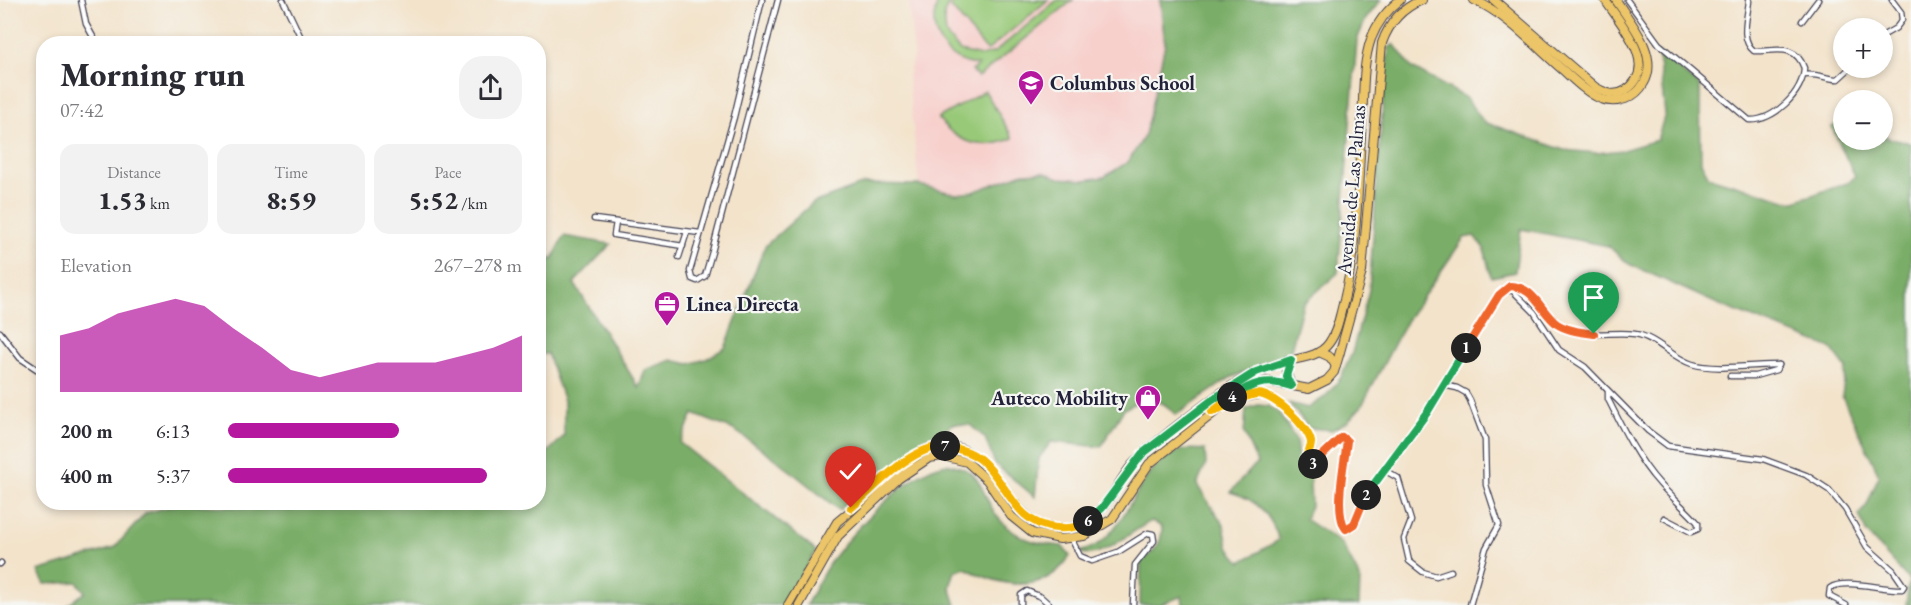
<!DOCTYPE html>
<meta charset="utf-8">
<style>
:root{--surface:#fff;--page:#f2f2f3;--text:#2b2b33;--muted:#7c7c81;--accent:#b5179e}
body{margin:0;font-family:"EB Garamond",serif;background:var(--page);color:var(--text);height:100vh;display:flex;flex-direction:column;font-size:22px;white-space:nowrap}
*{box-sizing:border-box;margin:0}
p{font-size:20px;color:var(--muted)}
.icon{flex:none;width:33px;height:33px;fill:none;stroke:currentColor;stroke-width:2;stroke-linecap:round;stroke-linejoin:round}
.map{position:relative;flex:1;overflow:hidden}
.side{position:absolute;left:36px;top:36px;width:510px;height:474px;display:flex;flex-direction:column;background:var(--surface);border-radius:24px;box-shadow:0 3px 9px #0003}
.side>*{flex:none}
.fabs{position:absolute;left:1833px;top:18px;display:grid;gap:12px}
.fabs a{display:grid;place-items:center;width:60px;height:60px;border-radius:50%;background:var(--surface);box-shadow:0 3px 9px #0003;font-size:30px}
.pin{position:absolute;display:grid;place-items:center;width:51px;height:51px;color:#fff;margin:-62px -26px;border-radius:50% 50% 50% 0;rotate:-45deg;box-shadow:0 0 6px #0007}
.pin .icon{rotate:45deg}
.km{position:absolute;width:30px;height:30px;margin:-15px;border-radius:50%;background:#222;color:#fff;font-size:16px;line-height:30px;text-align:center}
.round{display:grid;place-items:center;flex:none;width:63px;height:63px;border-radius:24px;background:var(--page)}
.summary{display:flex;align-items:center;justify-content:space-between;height:102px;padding:0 24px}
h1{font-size:33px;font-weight:800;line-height:45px}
.figures{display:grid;grid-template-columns:repeat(3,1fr);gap:9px;height:102px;padding:6px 24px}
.figures div{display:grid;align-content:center;border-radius:15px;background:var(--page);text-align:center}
.figures b{font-size:26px;font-weight:800}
.figures small{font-size:16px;font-weight:400}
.figures p{font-size:16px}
.chart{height:168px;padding:12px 24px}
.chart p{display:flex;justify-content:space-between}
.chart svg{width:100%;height:108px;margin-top:6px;fill:var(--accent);opacity:.7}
ul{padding:0 24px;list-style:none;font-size:20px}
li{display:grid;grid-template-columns:96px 72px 1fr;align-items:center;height:45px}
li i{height:15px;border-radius:8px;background:var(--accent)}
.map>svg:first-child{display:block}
.built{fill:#f7d0cc}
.green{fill:#98c978;stroke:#5d765a;stroke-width:1.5}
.forest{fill:#7aad68;stroke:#4e6852;stroke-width:1.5}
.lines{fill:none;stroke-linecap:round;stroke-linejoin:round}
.street-casing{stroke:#413f51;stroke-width:7}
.primary-casing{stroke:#413f51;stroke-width:10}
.street{stroke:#fff;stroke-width:4.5}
.primary{stroke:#ecc569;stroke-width:8}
.split-1-casing{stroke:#fff;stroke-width:12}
.split-2-casing{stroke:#fff;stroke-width:12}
.split-3-casing{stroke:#fff;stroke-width:12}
.split-4-casing{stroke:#fff;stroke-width:12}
.split-5-casing{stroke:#fff;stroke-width:12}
.split-6-casing{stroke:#fff;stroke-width:12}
.split-7-casing{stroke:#fff;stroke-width:12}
.split-8-casing{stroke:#fff;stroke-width:12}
.split-1{stroke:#f0652b;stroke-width:8}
.split-2{stroke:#22a559;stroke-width:8}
.split-3{stroke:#f0652b;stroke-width:8}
.split-4{stroke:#f5b400;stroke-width:8}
.split-5{stroke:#22a559;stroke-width:8}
.split-6{stroke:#22a559;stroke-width:8}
.split-7{stroke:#f5b400;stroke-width:8}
.split-8{stroke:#f5b400;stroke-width:8}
.labels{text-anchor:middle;stroke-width:4.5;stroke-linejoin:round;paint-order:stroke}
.poi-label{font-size:20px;font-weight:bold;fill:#22223b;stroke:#f6f6f2;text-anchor:start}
.street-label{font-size:20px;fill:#22223b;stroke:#f6f6f2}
</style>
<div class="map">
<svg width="1911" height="605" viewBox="0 0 1911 605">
<rect width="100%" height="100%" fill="#f6f6f2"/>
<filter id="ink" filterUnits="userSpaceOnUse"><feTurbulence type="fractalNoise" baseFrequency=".0167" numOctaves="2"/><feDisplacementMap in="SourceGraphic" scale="12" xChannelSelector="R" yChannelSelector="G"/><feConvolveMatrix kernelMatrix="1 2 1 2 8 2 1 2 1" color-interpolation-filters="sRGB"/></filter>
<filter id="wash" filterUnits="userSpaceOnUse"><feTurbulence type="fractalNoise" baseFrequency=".008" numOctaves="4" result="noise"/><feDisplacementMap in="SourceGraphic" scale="24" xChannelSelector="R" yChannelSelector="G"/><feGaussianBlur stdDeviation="1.35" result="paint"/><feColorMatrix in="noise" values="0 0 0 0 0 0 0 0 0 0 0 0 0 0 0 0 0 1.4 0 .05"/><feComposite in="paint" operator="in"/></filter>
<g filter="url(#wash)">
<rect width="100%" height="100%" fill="#f3e3cb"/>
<path class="built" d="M908,0h252l5,44 -20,91 -17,27 -24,15 -20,3 -25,-2 -15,-6 -88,22 -37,-9 -11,-108 6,-24z"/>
<g class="green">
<path d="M939,0h11l-6,14 2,21 14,16 21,5 14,-4 62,-52h16l-95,77 -6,-6 6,-6c-33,-2 -54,-34 -39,-65z"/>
<path d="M958,0h90l-61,51 -37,-45z"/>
<path d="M985,91l28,47c-30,13 -55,6 -75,-20z"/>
</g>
<g class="forest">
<path d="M1160,0h221l-15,19 -9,21 -19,233 -35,31 -13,49 -60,25 -54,37 -12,-11 -19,-6 -21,11 -23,38 -50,-5 -12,16 -4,39 -40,-33 -10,-26 -15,-13 -17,-1 -114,86 -66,-53 -39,-27 -41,-16 -13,29 136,108 -33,54h-715l17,-13 -8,-10 -32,2 -7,-13 76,-23 32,-35 33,-9 114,6 19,-8h226l1,-41 25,-25v-35l-17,-48 -8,3v-109l13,13 12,-24 47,8 -37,39 65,105 6,-18 27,-10 17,4 17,-5 19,-11 40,-102 48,-43 51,-19 55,1 37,9 17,-2 50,-19 21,-1 15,6 25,2 20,-3 24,-15 17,-27 20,-91z"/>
<path d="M1394,44l18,24 53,29 19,25 80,28 33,3 26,-3 34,-10 8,-26 -7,-61 42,33 1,76 8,15 83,25 55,-19 8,-6 -23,-50 11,-6 1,19h38l1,-8 5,6 23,5v462h-5l3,-25 -43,-48 -7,-17 8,-10 12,-30 -37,-79 4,-28 -15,-20 -109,-42 -93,-42 -21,-18 -87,-17 -6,43 -24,5 -7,-29 -10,-12 -10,2 -57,82 -46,87 -13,14 -16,9 -23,-2 -20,-25 19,5 17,-11 15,-18 12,-26 17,-63 16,-215 4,-27z"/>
<path d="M1258,405l11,1 10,7 17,27 2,17 12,23 1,26 -6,13 37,25 18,34 -1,27h-176l-1,-9 -22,9h-20l1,-44c14,-10 21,-17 21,-34l-10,-6c-18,7 -53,42 -72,31 7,-3 16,-5 21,-10 31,-25 40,-80 81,-92 7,-2 16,0 23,0l1,14 -9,21 27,40 4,22 13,15 38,-22c-8,-26 -23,-41 -49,-48l27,-29 -13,-30 2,-24z"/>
<path d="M947,464c41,5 32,35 55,58 16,18 38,22 60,24l8,10c-26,40 -68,31 -105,12l-10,3 -5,16 6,18h-150c10,-17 19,-38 31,-52 21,-27 76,-85 110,-89z"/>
</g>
</g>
<g filter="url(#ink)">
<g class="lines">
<g class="street-casing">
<g id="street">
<path d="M81,0l5,24 11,20"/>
<path d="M283,0l21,44"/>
<path d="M762,0l-28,117 -44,154 2,8 5,2 8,-5 7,-24 66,-252"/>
<path d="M1627,0l32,44 90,76c24,2 55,-28 55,-52 -9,-26 -30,-16 -50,-17 -15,-12 -6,-34 -5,-51"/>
<path d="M1802,21l16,-21"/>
<path d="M1882,36l14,-8 6,-8 -1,-8 -9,-12"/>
<path d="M1804,75c14,-2 22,4 34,4l12,-11"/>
<path d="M594,219l106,14"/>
<path d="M616,222l-2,13 69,11"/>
<path d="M679,257l8,-25"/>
<path d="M1505,290l8,1 21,21 25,38 26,17 63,64 20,15 95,13 43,16 23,15 16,19 22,38 26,23 11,16 -2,3c-19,1 -58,-11 -72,-1l-1,8 17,9"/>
<path d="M0,332l20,26 24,16"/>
<path d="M1730,376h25l21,-6 3,-5"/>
<path d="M1443,385l14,3 9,5 4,7 15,40 1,45 13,40 -13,23 -16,57"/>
<path d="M1608,391v8c14,28 30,61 51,84 12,14 27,26 39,40v6l-7,3 -27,-14"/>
<path d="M1225,407c34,-14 43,-19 69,12 5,6 16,14 17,23 1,6 -5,11 -5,17l4,6 6,-2 26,-26 5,4c-3,27 -13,59 -3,86l4,2 6,-6 12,-29 62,-83 66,-109 16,-16c27,0 33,31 53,41 21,12 49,4 72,7 21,3 37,24 57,30 23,7 62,1 87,1"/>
<path d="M1384,470l14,8 13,43 -7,18 5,22 14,11 13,4 15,-5"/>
<path d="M1071,538l9,18 12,5 26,-9 30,-19 5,1 1,7 -19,24 -2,40"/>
<path d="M0,564l1,-1"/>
<path d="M1021,605v-10l6,-4 14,6 9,8"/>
</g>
</g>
<g class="primary-casing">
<g id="primary">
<path d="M1474,0c34,15 62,47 90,71 11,10 23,22 37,28 16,6 35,-1 43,-16 16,-28 -14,-61 -28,-83"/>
<path d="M1494,0l101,87c10,6 20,10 31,3 35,-23 -6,-67 -21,-90"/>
<path d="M1319,352l11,5 6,9"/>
<path d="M1291,361l-5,10 5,15"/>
<path d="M788,605l49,-83 86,-71c79,-32 80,103 156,74 27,-10 36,-40 53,-60 11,-13 24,-22 37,-33 35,-27 72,-59 116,-70 16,-5 33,-4 44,-19 9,-12 11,-29 15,-43 14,-58 14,-120 18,-180 2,-26 0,-55 9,-81 6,-16 16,-29 29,-39"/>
<path d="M799,605l39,-69 60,-57 31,-21 14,-2 24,6 20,18 24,36 21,17 28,6 24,-3 28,-17 37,-55 95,-75 22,-8 43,8 18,-9 7,-8 6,-20 22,-80 20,-229c7,-20 20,-35 40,-43"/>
</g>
</g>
<use href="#street" class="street"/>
<use href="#primary" class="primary"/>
</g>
</g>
<g class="lines" filter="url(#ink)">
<g class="split-1-casing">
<path id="split-1" d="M1466,348l33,-53 11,-9c24,0 31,26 47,38 10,7 25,8 37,10"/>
</g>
<g class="split-2-casing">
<path id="split-2" d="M1366,495l62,-84 38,-63"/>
</g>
<g class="split-3-casing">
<path id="split-3" d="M1313,464l29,-27 5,4c-2,19 -14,72 -1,88l8,-5 12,-29"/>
</g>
<g class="split-4-casing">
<path id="split-4" d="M1232,397l-20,15c13,-5 30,-16 44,-18 16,-2 52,32 55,48 1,6 -5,11 -5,17l7,5"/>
</g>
<g class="split-5-casing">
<path id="split-5" d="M1215,398l41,-26 35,-12 -5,16 5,10c-24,-8 -39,-3 -59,11"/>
</g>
<g class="split-6-casing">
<path id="split-6" d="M1088,521l14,-13 40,-54 73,-56"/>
</g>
<g class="split-7-casing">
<path id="split-7" d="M945,446c12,2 25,5 35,13 28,23 34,66 77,69 11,1 22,-1 31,-7"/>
</g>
<g class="split-8-casing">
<path id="split-8" d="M851,508c26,-22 58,-61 94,-62"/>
</g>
<use href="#split-1" class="split-1"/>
<use href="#split-2" class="split-2"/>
<use href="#split-3" class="split-3"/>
<use href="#split-4" class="split-4"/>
<use href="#split-5" class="split-5"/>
<use href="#split-6" class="split-6"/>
<use href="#split-7" class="split-7"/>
<use href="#split-8" class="split-8"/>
</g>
<defs>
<g id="school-pin" transform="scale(1.35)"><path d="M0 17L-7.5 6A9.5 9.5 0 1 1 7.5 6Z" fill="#b5179e" stroke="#f6f6f2"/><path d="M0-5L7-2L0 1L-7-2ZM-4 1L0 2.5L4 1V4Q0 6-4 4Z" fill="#fff"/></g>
<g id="office-pin" transform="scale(1.35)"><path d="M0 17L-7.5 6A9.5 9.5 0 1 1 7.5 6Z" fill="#b5179e" stroke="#f6f6f2"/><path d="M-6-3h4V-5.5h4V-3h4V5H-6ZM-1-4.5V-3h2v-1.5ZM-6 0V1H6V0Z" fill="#fff"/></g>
<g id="shop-pin" transform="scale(1.35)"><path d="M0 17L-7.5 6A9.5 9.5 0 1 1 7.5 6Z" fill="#b5179e" stroke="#f6f6f2"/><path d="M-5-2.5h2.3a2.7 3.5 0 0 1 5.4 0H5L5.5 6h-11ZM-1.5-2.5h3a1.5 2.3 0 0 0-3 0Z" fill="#fff"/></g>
</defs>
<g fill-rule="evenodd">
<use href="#school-pin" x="1031" y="83"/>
<use href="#office-pin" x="667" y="304"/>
<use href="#shop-pin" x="1148" y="398"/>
</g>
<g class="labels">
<g class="poi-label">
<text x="1050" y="90">Columbus School</text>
<text x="686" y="311">Linea Directa</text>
<text x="1128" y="405" text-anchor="end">Auteco Mobility</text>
</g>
<g class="street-label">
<text transform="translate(1351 190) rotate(-85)" y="7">Avenida de Las Palmas</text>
</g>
</g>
</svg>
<div class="fabs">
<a>+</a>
<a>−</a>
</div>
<div class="pin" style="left:1594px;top:334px;background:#1e9e55"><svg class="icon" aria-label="arrive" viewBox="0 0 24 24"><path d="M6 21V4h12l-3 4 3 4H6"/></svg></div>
<div class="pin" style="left:851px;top:508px;background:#d93025"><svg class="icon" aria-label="check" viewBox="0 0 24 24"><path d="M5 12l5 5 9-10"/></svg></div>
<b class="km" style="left:1466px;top:348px">1</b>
<b class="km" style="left:1366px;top:495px">2</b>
<b class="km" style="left:1313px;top:464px">3</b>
<b class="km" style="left:1232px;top:397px">4</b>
<b class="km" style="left:1088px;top:521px">6</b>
<b class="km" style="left:945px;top:446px">7</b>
<section class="side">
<div class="summary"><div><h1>Morning run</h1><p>07:42</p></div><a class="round"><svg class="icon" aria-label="share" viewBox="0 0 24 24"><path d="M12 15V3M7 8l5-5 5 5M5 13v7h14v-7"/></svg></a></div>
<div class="figures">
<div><p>Distance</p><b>1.53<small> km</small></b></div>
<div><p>Time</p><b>8:59</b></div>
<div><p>Pace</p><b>5:52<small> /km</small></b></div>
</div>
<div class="chart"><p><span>Elevation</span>267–278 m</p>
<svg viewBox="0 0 160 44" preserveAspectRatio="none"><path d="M0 44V21L10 18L20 12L30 9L40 6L50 9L60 18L70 26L80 35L90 38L100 35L110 32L120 32L130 32L140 29L150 26L160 21V44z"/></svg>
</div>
<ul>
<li><b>200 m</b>6:13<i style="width:58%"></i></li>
<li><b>400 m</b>5:37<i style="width:88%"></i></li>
</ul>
</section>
</div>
